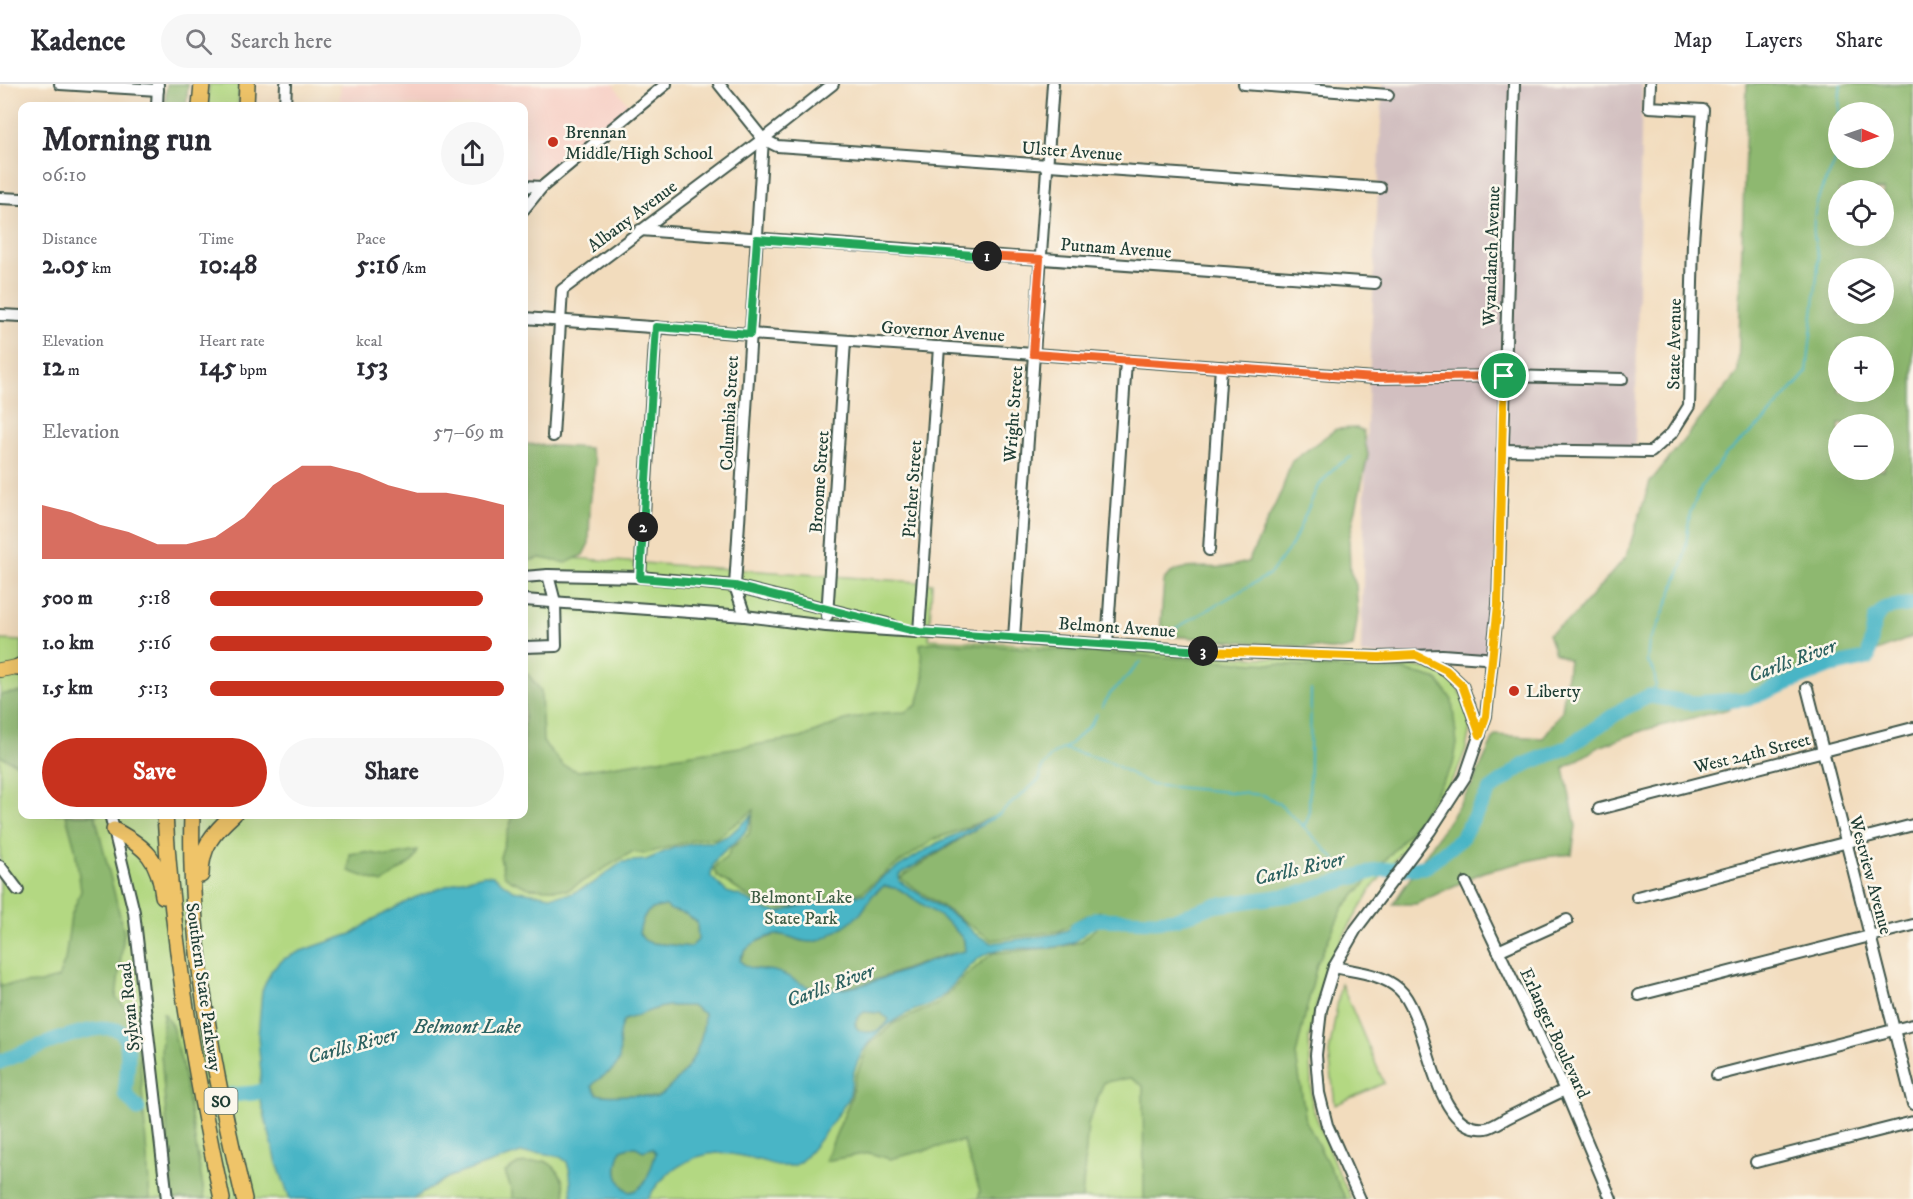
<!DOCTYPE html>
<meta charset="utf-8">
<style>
:root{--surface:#fff;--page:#f7f7f7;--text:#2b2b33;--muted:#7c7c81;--line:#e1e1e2;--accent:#c8321e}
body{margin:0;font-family:"IM FELL DW Pica",serif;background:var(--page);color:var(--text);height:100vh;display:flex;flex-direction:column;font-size:22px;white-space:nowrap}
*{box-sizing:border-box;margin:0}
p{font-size:20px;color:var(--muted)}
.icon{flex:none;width:33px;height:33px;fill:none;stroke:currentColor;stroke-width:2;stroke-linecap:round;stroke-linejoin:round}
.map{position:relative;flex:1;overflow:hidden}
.panel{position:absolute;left:18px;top:18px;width:510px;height:717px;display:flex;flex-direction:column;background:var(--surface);border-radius:12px;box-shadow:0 6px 24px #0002}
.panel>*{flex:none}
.needle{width:39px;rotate:92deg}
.tools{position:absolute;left:1828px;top:18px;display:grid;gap:12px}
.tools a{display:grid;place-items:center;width:66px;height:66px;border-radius:50%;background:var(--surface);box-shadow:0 6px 24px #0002;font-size:30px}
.pin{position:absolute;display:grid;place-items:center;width:51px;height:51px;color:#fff;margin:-26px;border:3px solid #fff;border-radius:50%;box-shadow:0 2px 6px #0007}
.km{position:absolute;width:30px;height:30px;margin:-15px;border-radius:50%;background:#222;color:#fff;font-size:16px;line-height:30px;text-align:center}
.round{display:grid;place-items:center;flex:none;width:63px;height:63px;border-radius:32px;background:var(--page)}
.headline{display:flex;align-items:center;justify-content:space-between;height:102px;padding:0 24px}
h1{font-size:33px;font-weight:700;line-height:45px}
.stats{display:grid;grid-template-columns:repeat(3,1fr);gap:9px;height:102px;padding:6px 24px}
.stats div{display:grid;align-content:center}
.stats b{font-size:26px;font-weight:700}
.stats small{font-size:16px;font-weight:400}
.stats p{font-size:16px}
.chart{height:168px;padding:12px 24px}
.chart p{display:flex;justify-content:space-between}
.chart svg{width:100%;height:108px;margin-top:6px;fill:var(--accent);opacity:.7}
.button{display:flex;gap:12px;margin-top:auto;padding:12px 24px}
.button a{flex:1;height:69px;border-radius:36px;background:var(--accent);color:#fff;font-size:24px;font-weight:700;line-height:69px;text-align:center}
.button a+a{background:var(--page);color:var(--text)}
ul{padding:0 24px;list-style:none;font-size:20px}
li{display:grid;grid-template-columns:96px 72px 1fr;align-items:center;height:45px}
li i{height:15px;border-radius:8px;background:var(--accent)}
header{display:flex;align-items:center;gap:36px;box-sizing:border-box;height:84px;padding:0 30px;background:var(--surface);border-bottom:2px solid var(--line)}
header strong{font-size:28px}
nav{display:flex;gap:33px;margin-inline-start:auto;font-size:21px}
.search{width:420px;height:54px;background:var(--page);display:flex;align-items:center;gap:15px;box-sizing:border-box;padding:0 21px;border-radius:33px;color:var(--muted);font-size:22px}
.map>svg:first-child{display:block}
.built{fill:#f7d1c7}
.industrial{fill:#d2bfc0}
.green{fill:#b3d882;stroke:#698a5b;stroke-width:1.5}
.forest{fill:#8eb870;stroke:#567a52;stroke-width:1.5;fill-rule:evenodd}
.water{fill:#49b5c6;stroke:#34797d;stroke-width:1.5;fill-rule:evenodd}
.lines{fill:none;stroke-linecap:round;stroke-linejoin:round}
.stream{stroke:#49b5c6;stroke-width:2}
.river{stroke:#49b5c6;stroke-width:15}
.minor-casing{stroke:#3f5549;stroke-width:14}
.major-casing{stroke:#3f5549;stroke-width:16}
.highway-casing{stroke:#3f5549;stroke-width:18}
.minor{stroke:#fff;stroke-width:10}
.major{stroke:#efc469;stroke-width:14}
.highway{stroke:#efc469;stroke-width:15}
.split-1-casing{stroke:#fff;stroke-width:12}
.split-2-casing{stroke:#fff;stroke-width:12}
.split-3-casing{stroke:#fff;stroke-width:12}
.split-4-casing{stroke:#fff;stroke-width:12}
.split-1{stroke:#f0652b;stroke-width:8}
.split-2{stroke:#22a559;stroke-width:8}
.split-3{stroke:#22a559;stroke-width:8}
.split-4{stroke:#f5b400;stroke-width:8}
.poi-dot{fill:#c8321e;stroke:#fbf7ec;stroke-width:2}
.labels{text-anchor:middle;stroke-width:5;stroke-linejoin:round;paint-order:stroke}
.shield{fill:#fbf7ec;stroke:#61756b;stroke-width:1.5}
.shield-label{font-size:16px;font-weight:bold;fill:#1f3d34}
.poi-label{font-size:18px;fill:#1f3d34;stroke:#fbf7ec;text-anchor:start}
.street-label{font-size:18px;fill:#1f3d34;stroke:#fbf7ec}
.park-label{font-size:18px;fill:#3d5c44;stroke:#fbf7ec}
.water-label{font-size:20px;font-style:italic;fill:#2c6160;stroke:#fbf7ec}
</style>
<header>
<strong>Kadence</strong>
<div class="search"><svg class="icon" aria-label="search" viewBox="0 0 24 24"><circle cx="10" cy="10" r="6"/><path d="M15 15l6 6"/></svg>Search here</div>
<nav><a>Map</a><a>Layers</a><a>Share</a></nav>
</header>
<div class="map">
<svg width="1913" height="1115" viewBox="0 0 1913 1115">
<rect width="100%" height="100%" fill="#fbf7ec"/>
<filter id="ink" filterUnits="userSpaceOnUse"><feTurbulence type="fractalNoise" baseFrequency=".0167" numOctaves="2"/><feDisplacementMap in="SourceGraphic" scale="12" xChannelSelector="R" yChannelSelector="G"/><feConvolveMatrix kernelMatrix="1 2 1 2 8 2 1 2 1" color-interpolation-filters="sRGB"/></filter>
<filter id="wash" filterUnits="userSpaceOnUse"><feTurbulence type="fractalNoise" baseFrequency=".008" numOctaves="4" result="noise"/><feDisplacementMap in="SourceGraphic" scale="24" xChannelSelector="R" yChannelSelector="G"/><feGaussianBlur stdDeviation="1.35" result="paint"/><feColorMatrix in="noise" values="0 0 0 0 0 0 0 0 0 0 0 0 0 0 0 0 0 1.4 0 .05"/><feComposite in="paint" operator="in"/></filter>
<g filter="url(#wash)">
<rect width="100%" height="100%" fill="#f2dcbd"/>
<path class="built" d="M341,0h272l16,22 -93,71 -12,4v-75h-185z"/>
<path class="industrial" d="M1383,0h259l-7,368 -133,-8 -10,217 -131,-7 5,-209z"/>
<g class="green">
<path d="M209,0h31l-2,22h-31z"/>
<path d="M524,433l31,40 377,26 -3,56 489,28 25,7 16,15 10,22 1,17 -4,21 -8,20 -21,36 -25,34 -40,49 -25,42 -24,48 -14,60 3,68 24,61 15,32h-1351v-559l22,1v173h502z"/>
<path d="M1341,899l43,100 -49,22 -6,-52z"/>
</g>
<g class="forest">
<path d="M167,0h21l-2,22h-21z"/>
<path d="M1747,0h166v553l-188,73 -81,20 -45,17 -35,21 12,58 -4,28 -28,3 -61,15 -67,32h-23l79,-119 23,-50 48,3 19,-27 7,-51 -14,-7 -7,-19 24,-16 54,-61 24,-75 88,-110zM1839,28h45v46h-45zM1839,106h45v46h-45zM1839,184h45v46h-45zM1839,262h45v46h-45zM1839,340h45v46h-45z"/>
<path d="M1357,344l6,3 5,24 -19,85 1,31 6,14 2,29 -5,33 -12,3 -181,-15 4,-55c11,-18 43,-11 60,-13 8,-1 16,-3 24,-5l34,-72 9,-28 45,-33z"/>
<path d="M524,360l65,4 6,15 -5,42 -1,38 -6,12 -17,8 -26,-5 -16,4z"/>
<path d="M934,558l418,27 52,1 34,10 14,20 5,44 -4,21 -36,58 -45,53 -29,32 -26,56 -21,91 10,66 40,78h-202l-1,-113 -12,-8 -27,4 -16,42 -6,75h-104l2,-8 -17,-50 -73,18 -21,-6 -44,8 26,-63 4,-20 14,-33 25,-22 44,-19 26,-27 29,-24 66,-6 22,-5 22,-21 -3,-10 -17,6 -24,14 -67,9 -92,-62 94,-61 -59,22 -45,30 -28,23 -81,17 -26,-8 -38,-25 -3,-7 3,-5 10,-7 4,-9 18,-14 5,-24 -39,29 -14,-1 -57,16 -12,-2 -64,38 -39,-2 -19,-8 -6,-5 -4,-18 13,-42 11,-1v-139l4,-1 13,17 2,51 21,24 14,5 223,-33 44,-18 33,-7 27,-1 12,-7 7,-26 -4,-35z"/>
<path d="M22,608v74l-22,-10v-60l4,-2z"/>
<path d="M66,731h29l29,117 -8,66 21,21 13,180h-150v-214l40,-2 18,-5 7,-18 6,-44 10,-25 -6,-43z"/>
<path d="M418,767l-5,10 -31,22 -33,-12 1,-17 14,-2 24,4z"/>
<path d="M884,802l15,3 35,22 18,15 12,14 1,12 -20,3 -84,30 -39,5 -14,-3 -33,-15 -29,-5 -6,-7 10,-16 28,-10 14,3 9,4h17l43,-28 11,-18z"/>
<path d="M666,822l5,4 14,3 12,9 1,18 -7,7 -40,-4 -7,-3 -5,-7c4,-19 7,-25 27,-27z"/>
<path d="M668,922h25l11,8c0,28 -12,52 -32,71 -4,4 -9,10 -14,12 -7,2 -16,-2 -24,-2 -13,0 -24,2 -37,-1l-5,-8 4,-7 13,-6c4,-14 8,-43 15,-53 15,-4 28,-12 44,-14z"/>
<path d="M864,928l16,1 10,6c-9,23 -52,14 -26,-7z"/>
<path d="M163,929l2,1 7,12 10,38 23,135h-32l-12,-144z"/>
<path d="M629,1063h7l7,3 9,-2 5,5c-6,15 -11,38 -28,39 -16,-12 -14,-25 -8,-42z"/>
<path d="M545,1077c16,8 20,21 20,38h-53v-7l-7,-20 13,-8z"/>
</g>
<path class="water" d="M752,731c-2,6 -4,13 -8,18 -13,17 -32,19 -33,44l16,15 14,4 24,14 16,2 16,-5 67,-13 21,-19 52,-32 58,-26 -96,58v6l63,40 13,13 17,9 64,-9 11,-4 28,-15v8c-5,5 -10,12 -16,16 -24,15 -56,6 -81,11 -27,5 -39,33 -59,49 -7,6 -15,8 -24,11 -17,7 -37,20 -48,35 -6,9 -12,22 -15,33 -1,8 -1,15 -4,22 -10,13 -40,60 -53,65 -11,4 -25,-2 -36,-5 -13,-3 -27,-7 -41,-7 -28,1 -58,22 -70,46h-76l-2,-26 -3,-11 -7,-5 -18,-4h-21l-72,24 -36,22h-123l-13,-36 -17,-65 -6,-2v-6l5,-2 2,-14 -3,-38 4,-45 9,-20 13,-12 17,-8 53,-18 18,-13 42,-22 48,-18 22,-5 9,1 20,14 38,6 19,-2 22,-10 30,-22 24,-2 27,-12 27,-6h13l16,-7zM884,802l15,3 35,23 18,14 12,14 1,11c-44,9 -99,41 -143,39 -18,-1 -31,-15 -48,-19 -11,-2 -28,0 -34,-11 4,-14 26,-26 41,-25 12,1 23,10 36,6 8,-1 36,-21 43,-27 10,-12 8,-18 24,-28zM666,822l5,4 14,4 12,8 1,18 -7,7 -40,-4 -7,-3 -5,-7c4,-19 7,-25 27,-27zM668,922h25l11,8c0,28 -12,52 -32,71 -4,4 -9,10 -15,12 -6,2 -15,-2 -23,-2 -13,0 -24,2 -37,-1l-5,-8c7,-11 24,-13 27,-27 3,-14 -4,-26 5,-39 15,-4 28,-12 44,-14zM864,928l16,1 9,6c-9,23 -52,13 -25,-7zM629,1063h7l7,4 9,-3 4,5c-5,15 -10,38 -27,39 -16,-12 -14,-25 -8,-42z"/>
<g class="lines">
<g class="stream">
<path d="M1171,547l99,-57 22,-29 25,-57 18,-21 16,-10"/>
<path d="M1649,612l7,-10 -2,-16 -7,-8 2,-21 9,-15 26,-65 6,-48 12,-28 25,-32 37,-32 43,-49 12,-115c-9,-24 -6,-50 5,-73 6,-11 12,-21 14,-34 4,-22 -1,-44 3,-66"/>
<path d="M1102,623l8,-13 31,-32"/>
<path d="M1065,665l43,12 43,24 112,10 15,8 24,22 4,-2 3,-8 2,-125"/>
<path d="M980,741l18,-10 42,-36 1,-10 11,-14 16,-9 23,-22 6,-10"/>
<path d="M1302,741l30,31 8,11 12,-4"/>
</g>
<g class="river">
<path d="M1077,844l19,-9 59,2 21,-2 36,-13 86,-12 80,-24 47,-3 36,-28 29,-49 34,-25 44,-18 55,-38 26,-13 45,7 54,-4 80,-32 40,-9 7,-39 11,-11 27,-4"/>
<path d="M0,978c20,-8 108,-48 123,-28 9,12 3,45 2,60l13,15"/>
<path d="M230,1011l24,-2 20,-5"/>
</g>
</g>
</g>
<g filter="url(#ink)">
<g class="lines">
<g class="minor-casing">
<g id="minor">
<path d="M60,0l98,6"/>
<path d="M719,0l44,55 14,7 603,42"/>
<path d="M1244,0l144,11"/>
<path d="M157,22l1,-22"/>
<path d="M285,22l1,-22"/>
<path d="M524,102l18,1"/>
<path d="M0,114l22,1"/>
<path d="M524,125l18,-22 124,-103"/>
<path d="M640,146l735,53"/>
<path d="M0,231l22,1"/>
<path d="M524,234l851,60 129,-2 118,3"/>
<path d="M553,352l9,-146 201,-151 70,-55"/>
<path d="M1502,366l149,2 21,-19 17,-27 4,-164 10,-132 -54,-3 1,-23"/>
<path d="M1209,466l12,-183"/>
<path d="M524,493l24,-2 92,2 95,9 157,39"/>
<path d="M640,493l16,-250"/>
<path d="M524,516l221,16 81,10 377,25 176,6 63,-2 42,3 8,3"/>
<path d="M745,532l-10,-30 28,-447"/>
<path d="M827,532l18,-275"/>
<path d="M919,548l20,-285"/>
<path d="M1014,554l39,-554"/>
<path d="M1107,560l19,-283"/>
<path d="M524,563l32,-1 -1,-44 -7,-27"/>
<path d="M1419,572l27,14 16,15 18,50"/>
<path d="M1807,604l106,416"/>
<path d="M1599,725l314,-81"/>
<path d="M110,730l24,98 33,287"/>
<path d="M0,782l18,24"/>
<path d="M1466,799l99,207 46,109"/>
<path d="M1637,813l276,-72"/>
<path d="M1498,867l69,-31"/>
<path d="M1334,883c22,5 47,6 65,22 31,28 32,146 87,139 7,-1 15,-7 21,-10 19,-9 38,-19 58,-28"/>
<path d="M1639,911l274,-70"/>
<path d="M1717,991l196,-50"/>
<path d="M1756,1078l157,-40"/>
<path d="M1360,1115l-33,-74 -8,-32 -3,-38 5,-45 13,-43 22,-38 74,-98 35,-54 21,-61 12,-111 16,-521"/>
</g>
</g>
<g class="major-casing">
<path id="major" d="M0,586l22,-4"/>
</g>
<g class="highway-casing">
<g id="highway">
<path d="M200,22l2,-22"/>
<path d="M246,22l1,-22"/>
<path d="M18,583l4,-2"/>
<path d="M165,730c7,131 30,258 57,385"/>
<path d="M192,730c-4,131 22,259 52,385"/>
<path d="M114,746c32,17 45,29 49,66"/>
<path d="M201,791c0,-29 12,-42 33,-61"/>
</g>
</g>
<use href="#minor" class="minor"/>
<use href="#major" class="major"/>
<use href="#highway" class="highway"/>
</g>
</g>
<g class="lines" filter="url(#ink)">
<g class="split-1-casing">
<path id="split-1" d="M987,172l53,3 -7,95 342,24 129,-2"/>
</g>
<g class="split-2-casing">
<path id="split-2" d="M643,443l13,-200 94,7 7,-95 230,17"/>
</g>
<g class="split-3-casing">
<path id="split-3" d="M643,443l-3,51 95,8 184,46 284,19"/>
</g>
<g class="split-4-casing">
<path id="split-4" d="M1203,567l176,6 37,-2 30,15 16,15 18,50 6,-19 12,-111 6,-229"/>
</g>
<use href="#split-1" class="split-1"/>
<use href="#split-2" class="split-2"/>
<use href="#split-3" class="split-3"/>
<use href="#split-4" class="split-4"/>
</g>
<g class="poi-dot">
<circle cx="553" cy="58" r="6"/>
<circle cx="1514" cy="607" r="6"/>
</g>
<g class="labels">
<rect class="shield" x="204.5" y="1004" width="33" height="26" rx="4.5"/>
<g class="shield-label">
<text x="221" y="1023">SO</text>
</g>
<g class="poi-label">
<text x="565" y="54">Brennan<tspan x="565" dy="21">Middle/High School</tspan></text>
<text x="1526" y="613">Liberty</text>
</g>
<g class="street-label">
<text transform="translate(1072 67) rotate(4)" y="6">Ulster Avenue</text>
<text transform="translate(632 132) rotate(-37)" y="6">Albany Avenue</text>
<text transform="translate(1116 164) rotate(4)" y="6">Putnam Avenue</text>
<text transform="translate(1491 172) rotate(-88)" y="6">Wyandanch Avenue</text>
<text transform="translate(943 247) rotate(4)" y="6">Governor Avenue</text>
<text transform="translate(1674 260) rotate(-89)" y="6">State Avenue</text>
<text transform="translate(729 329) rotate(-87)" y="6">Columbia Street</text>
<text transform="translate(1013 330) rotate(-86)" y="6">Wright Street</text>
<text transform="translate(819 398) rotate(-86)" y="6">Broome Street</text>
<text transform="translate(912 405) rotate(-86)" y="6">Pitcher Street</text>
<text transform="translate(1117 543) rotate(4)" y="6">Belmont Avenue</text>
<text transform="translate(1752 669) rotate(-14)" y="6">West 24th Street</text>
<text transform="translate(1871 791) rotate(75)" y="6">Westview Avenue</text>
<text transform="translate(204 903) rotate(82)" y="6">Southern State Parkway</text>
<text transform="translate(129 923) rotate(-96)" y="6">Sylvan Road</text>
<text transform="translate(1555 949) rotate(65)" y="6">Erlanger Boulevard</text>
</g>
<g class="park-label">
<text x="801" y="819">Belmont Lake<tspan x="801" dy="21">State Park</tspan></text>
</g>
<g class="water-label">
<text transform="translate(1792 576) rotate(-20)" y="7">Carlls River</text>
<text transform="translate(1299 784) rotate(-13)" y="7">Carlls River</text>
<text transform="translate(830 901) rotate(-20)" y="7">Carlls River</text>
<text x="467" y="949">Belmont Lake</text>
<text transform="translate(352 961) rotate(-15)" y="7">Carlls River</text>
</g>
</g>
</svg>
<div class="tools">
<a><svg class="needle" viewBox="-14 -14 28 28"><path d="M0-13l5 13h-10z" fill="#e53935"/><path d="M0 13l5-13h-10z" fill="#7c7c81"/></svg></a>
<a><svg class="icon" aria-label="locate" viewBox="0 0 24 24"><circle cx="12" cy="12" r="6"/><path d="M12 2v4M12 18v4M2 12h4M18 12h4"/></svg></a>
<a><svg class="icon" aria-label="layers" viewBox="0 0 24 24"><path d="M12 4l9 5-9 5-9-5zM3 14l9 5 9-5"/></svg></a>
<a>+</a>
<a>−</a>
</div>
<div class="pin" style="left:1504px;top:292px;background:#1e9e55"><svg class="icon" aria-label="arrive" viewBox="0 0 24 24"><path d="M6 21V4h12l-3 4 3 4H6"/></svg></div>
<b class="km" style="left:987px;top:172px">1</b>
<b class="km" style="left:643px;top:443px">2</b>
<b class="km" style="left:1203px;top:567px">3</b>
<section class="panel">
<div class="headline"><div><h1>Morning run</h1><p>06:10</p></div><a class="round"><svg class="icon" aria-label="share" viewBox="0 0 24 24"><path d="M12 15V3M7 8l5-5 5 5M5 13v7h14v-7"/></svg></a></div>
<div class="stats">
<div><p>Distance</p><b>2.05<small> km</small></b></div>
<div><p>Time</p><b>10:48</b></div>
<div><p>Pace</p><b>5:16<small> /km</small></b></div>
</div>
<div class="stats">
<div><p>Elevation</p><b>12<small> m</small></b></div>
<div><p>Heart rate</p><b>145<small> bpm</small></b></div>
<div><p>kcal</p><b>153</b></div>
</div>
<div class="chart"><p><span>Elevation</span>57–69 m</p>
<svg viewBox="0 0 160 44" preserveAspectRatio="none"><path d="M0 44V22L10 25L20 30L30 33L40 38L50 38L60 35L70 27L80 14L90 6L100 6L110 9L120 14L130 17L140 17L150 19L160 22V44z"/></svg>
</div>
<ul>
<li><b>500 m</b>5:18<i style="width:93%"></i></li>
<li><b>1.0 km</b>5:16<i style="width:96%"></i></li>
<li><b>1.5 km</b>5:13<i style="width:100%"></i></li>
</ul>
<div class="button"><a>Save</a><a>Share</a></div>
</section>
</div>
